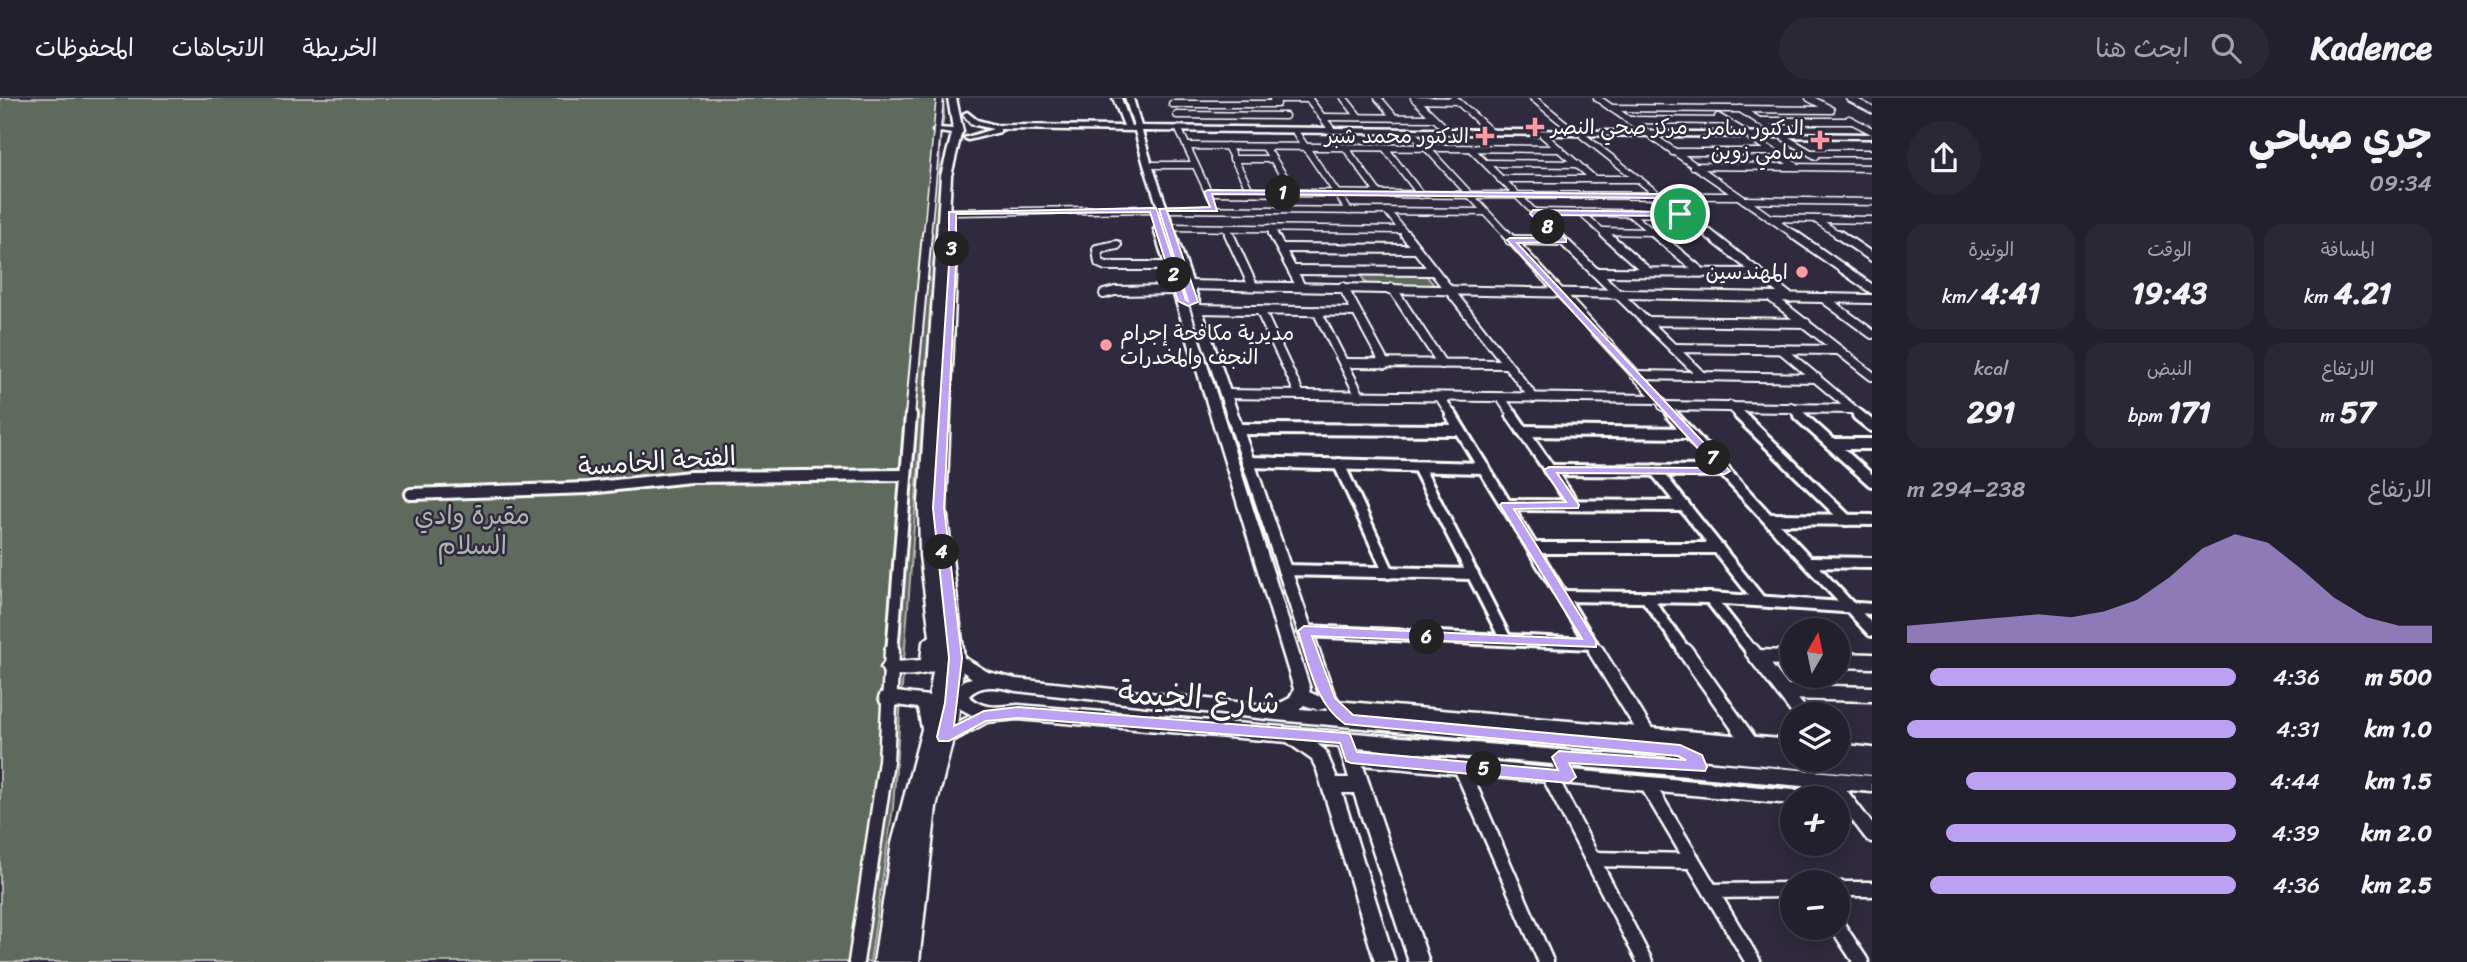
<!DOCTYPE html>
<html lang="ar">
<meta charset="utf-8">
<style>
:root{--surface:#23202e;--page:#2b2836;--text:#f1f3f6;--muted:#a3a3aa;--line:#403e4a;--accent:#bca0f2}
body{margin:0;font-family:Sriracha,"Playpen Sans Arabic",sans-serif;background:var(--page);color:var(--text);direction:rtl;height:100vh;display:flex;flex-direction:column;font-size:26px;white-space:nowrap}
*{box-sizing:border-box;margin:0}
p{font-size:23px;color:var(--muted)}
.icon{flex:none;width:38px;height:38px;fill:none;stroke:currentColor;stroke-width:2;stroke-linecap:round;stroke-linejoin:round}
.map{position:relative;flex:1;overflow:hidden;direction:ltr}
.panel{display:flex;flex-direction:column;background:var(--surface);width:595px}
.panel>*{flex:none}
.needle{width:46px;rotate:9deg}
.tools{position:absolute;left:1780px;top:520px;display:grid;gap:14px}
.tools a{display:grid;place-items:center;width:70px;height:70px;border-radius:50%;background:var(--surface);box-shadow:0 4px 18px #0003,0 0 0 2px var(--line);font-size:35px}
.pin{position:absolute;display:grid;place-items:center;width:60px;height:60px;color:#fff;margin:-30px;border:4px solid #fff;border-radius:50%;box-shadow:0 2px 7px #0007}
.km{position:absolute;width:35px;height:35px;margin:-18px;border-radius:50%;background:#222;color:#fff;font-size:19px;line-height:35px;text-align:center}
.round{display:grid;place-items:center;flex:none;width:74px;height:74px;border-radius:37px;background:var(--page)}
.head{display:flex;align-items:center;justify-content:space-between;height:119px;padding:0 35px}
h1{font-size:38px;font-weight:700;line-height:52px}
.stats{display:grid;grid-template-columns:repeat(3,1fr);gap:10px;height:119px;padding:7px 35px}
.stats div{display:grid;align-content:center;border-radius:18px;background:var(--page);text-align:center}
.stats b{font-size:30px;font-weight:700}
.stats small{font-size:19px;font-weight:400}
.stats p{font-size:19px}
.chart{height:196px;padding:14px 35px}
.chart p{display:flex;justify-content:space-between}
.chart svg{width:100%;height:126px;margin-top:7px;fill:var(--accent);opacity:.7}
ul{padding:0 35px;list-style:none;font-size:23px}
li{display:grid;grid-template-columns:112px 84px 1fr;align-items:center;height:52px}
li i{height:18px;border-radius:9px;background:var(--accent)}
header{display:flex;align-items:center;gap:42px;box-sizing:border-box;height:98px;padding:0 35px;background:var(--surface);border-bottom:2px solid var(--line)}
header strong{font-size:33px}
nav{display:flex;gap:38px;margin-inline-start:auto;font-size:24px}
.search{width:490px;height:63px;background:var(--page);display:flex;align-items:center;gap:18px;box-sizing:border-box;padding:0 24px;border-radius:38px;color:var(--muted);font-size:26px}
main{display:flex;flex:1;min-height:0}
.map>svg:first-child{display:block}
.green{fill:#60695d;stroke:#b0b4ae;stroke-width:2}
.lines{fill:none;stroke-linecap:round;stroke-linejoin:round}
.minor-far3-casing{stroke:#fff;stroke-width:9}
.minor-far2-casing{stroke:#fff;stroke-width:12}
.minor-far1-casing{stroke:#fff;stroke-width:16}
.minor-casing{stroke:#fff;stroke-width:19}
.tertiary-casing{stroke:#fff;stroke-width:5}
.secondary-casing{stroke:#fff;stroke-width:5}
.minor-far3{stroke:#2f2a3d;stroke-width:6}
.minor-far2{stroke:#2f2a3d;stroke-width:8}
.minor-far1{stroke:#2f2a3d;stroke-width:10}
.minor{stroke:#2f2a3d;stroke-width:14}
.tertiary{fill:#2f2a3d;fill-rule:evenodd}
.secondary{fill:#2f2a3d;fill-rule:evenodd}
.route{fill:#bca0f2;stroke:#fff;stroke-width:2;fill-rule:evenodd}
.poi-dot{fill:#ff9aa2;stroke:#2f2a3d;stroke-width:2.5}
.labels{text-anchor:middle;stroke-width:5;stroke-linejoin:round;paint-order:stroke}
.far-poi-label{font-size:21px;fill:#fff;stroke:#2f2a3d;text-anchor:end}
.street-label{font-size:26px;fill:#fff;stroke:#2f2a3d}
.park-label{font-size:26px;fill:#b0b4ae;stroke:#2f2a3d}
.near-street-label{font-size:32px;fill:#fff;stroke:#2f2a3d}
</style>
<header>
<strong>Kadence</strong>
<div class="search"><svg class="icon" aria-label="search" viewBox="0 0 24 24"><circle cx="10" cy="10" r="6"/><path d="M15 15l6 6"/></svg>ابحث هنا</div>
<nav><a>الخريطة</a><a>الاتجاهات</a><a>المحفوظات</a></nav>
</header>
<main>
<section class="panel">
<div class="head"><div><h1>جري صباحي</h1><p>09:34</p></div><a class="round"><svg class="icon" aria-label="share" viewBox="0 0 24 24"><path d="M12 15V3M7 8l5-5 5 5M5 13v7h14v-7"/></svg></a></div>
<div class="stats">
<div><p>المسافة</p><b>4.21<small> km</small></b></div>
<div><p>الوقت</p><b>19:43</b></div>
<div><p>الوتيرة</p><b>4:41<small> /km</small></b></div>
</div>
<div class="stats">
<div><p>الارتفاع</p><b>57<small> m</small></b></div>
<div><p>النبض</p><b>171<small> bpm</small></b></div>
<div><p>kcal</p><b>291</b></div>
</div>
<div class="chart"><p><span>الارتفاع</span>238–294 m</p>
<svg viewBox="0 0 160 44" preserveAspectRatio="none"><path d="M0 44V38L10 37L20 36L30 35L40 34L50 35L60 33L70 29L80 21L90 11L100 6L110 9L120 18L130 28L140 35L150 38L160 38V44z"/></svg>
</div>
<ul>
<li><b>500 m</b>4:36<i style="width:93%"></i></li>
<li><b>1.0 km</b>4:31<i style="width:100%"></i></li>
<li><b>1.5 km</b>4:44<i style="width:82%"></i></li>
<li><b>2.0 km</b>4:39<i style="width:88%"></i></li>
<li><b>2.5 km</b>4:36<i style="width:93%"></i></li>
</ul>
</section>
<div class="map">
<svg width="1872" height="864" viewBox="0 0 1872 864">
<rect width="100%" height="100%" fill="#2f2a3d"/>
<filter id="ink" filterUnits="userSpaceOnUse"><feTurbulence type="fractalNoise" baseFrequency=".0143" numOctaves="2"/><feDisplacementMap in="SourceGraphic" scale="14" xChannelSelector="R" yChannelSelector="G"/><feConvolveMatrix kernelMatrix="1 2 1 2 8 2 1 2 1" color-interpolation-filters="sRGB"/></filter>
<g filter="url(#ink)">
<g class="green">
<path d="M0,0h943l1,17 -4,26 -1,50 -46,617 -23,154h-870z"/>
<path d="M1359,175h65l11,13h-67z"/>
</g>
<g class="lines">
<g class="minor-far3-casing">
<g id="minor-far3">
<path d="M1308,0l24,32"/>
<path d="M1344,0l15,19"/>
<path d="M1378,0l17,20"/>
<path d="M1414,0l34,33"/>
<path d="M1454,0l37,34"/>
<path d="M1533,0l43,35"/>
<path d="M1597,0l199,138"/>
<path d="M1809,0l19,10"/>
<path d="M1849,0l23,12"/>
<path d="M1273,1h36"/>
<path d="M1416,2l41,1"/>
<path d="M1172,6h105"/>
<path d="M1611,10l220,2"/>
<path d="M1740,11l42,26"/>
<path d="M1177,17l108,1"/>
<path d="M1322,19l112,1"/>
<path d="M1718,19l29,17"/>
<path d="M1849,21l23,12"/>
<path d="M1628,22l96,1"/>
<path d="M1759,23h94"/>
<path d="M1411,33l97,105"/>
<path d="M1180,34l30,64"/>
<path d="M1296,35l53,78"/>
<path d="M1543,37l51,44"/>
<path d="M1583,38l128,100"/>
<path d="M1751,40l45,28"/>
<path d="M1785,40l31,18"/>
<path d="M1187,48l373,3"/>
<path d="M1227,48l24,46"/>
<path d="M1265,49l30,46"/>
<path d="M1345,49l34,47"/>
<path d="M1385,50l36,47"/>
<path d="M1471,51l87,87"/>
<path d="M1673,54h101"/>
<path d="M1811,55h61"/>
<path d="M1233,61h40"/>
<path d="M1486,65l91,1"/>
<path d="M1148,67h47"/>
<path d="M1693,68l179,2"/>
<path d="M1500,81h139"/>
<path d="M1208,94l261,3"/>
<path d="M1469,97l269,1"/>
<path d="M1744,102l128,2"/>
<path d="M1163,111l321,3"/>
<path d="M1387,113l20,25"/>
<path d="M953,114l200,-3"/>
<path d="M1533,114l147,2"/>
<path d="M1580,114l27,24"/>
<path d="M1629,115l28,23"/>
<path d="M1769,120l103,2"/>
<path d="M1815,121l26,17"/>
<path d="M1169,129l232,3"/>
<path d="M1226,130l4,8"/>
<path d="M1270,130l4,8"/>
<path d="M1602,133l49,1"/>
<path d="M927,138l13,-138"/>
</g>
</g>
<g class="minor-far2-casing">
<g id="minor-far2">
<path d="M1229,136l24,52"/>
<path d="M1273,136l28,53"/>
<path d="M1405,136l129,164"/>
<path d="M1506,136l168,182"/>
<path d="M1556,136l146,142"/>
<path d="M1605,136l43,38"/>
<path d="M1655,136l46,38"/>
<path d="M1709,136l81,64"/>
<path d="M1793,136l79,55"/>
<path d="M1838,136l34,23"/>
<path d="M1510,142l53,1"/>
<path d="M1117,147l-20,4 2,14 7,3h65"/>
<path d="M1281,150l135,1"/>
<path d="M1292,172l140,1"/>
<path d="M1595,174l160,1"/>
<path d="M1188,187l684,14"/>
<path d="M1343,189l42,77"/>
<path d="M1392,190l50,76"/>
<path d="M1104,196l11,-3 63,-1"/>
<path d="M1772,200l100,78"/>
<path d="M1823,200l49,36"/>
<path d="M1196,211l160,3"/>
<path d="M1260,212l40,85"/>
<path d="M1317,213l43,85"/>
<path d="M1645,223l161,2"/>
<path d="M1673,250l166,2"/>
<path d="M1781,251l80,67"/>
<path d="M1344,265l162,1"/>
<path d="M1635,277l182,3"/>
<path d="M1224,296l433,5"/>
<path d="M1440,299l12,19"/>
<path d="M1501,300l12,18"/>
<path d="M1663,308l188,3"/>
<path d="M1731,308l10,10"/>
<path d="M1791,309l10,9"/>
<path d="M910,318l17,-182"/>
</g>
</g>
<g class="minor-far1-casing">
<g id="minor-far1">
<path d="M1451,317l146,238"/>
<path d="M1512,317l62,90"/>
<path d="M1672,317l200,216"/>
<path d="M1740,317l107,105"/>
<path d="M1799,317l73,66"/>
<path d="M1858,317l14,11"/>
<path d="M1236,331l224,1"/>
<path d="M1523,333l166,2"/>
<path d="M1831,346h41"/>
<path d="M1247,364l237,6"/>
<path d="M1339,366l50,109"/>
<path d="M1418,369l88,173"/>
<path d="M1549,372l176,1"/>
<path d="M1655,372l105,131"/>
<path d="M411,396l177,-6 102,-11 215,-2"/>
<path d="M1506,407l178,1"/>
<path d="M1770,421l102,1"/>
<path d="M1533,450h185"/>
<path d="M1811,464l61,1"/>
<path d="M1283,472l190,4"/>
<path d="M1562,498l148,2 162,11"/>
<path d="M1646,499l40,56"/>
<path d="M1710,500l43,55"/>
<path d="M1304,533l288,13"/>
<path d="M892,555l19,-238"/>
</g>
</g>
<g class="minor-casing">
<g id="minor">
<path d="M1596,553l51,83"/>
<path d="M1685,553l66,93"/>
<path d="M1752,553l49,63"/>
<path d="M1757,559l35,1"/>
<path d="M1838,562l34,1"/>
<path d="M1784,594l88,2"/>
<path d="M1335,610l457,39"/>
<path d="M1838,653l34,4"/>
<path d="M1351,659l452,41"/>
<path d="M1461,669l85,195"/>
<path d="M1549,677l96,187"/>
<path d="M1831,683l41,54"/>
<path d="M1647,686l106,178"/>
<path d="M1818,700l4,-3 -1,-15"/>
<path d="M1592,761l100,2"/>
<path d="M1838,791h34"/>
<path d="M1711,793l81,-1"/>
<path d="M1838,829l23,35"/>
<path d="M856,864l30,-201 6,-110"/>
</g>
</g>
<g class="tertiary-casing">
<path id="tertiary" d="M1113,0h8l10,28h3l-9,-28h8l8,28 731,8v4l-730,-7 10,34 181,526 8,14 11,8 440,40v7h46v-2l34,3v14l-596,-55 -260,-29c-16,-4 -35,-8 -47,5 12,14 32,11 49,9l854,71v16l-300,-26 5,11 -3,5 -6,2 -6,-2 -9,-18 -196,-16 72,214h-20l-55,-169h-12l53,169h-20l-58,-192 -5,-10 -25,-18 -269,-23 -31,3 -36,20 -6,2 -6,-2 -3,-5 3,-5 33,-17 -13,-7 -7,-13 12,-15 8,-2 -23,-16 -2,-4 2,-4 6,-2 33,20 28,7 258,27 16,-8 4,-9 -140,-460 5,-3 5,3 146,460 -1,3 11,5 -176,-532 -9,-34 -135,-2v3l-32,8 -4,-2 29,-9 -22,-5 -8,-10 4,-2 10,8 18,5 129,1zM1304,607l14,5 8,-2 1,3 -28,-2zM1317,646l22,2 10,32h-12l-12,-28z"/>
</g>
<g class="secondary-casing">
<path id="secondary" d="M948,0h8l7,34 -2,2 -10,42 -4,77 5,-3 5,3 -11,255 18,150 -6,61 -22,88 -17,155h-45l18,-119 30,-114 -4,-21 -37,-5 -2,-5 2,-5 7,-2 41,5 4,-25c-12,5 -36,6 -49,2l-3,-5 3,-5 37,-3 2,-18 7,-6 -10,-80 -1,-53 22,-327 11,-42 -19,-3 4,-3 16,1z"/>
</g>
<use href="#minor-far3" class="minor-far3"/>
<use href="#minor-far2" class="minor-far2"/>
<use href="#minor-far1" class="minor-far1"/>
<use href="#minor" class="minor"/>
<use href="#tertiary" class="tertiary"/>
<use href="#secondary" class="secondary"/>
</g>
</g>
<path class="route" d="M1208,92l450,4 24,18 -2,4 -141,-1 27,24v3l-49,1 213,228 -5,3 -168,-1 22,32 -1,3 -64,1 82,132v6l-284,-11 23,62 18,17 327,30 22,10 5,12 -2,4 -136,-8 7,14 -7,6 -218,-20 -5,-2 -6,-18 -322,-25 -32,3 -37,20h-10l-2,-4 8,-34 4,-45 -16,-150 16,-244v-52l207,-4 30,92 2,1 -29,-92 51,-2 -6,-15zM1212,96l444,4 17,14 -140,-2 -3,4 26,24h-46l-3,2 209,228 -167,-1 -5,3 22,32 -64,1 -2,2 82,134 -278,-13 -6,5c11,34 17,72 47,93l333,32 8,4 -127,-9 -7,6 6,13 -201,-18 -7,-18 -5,-1 -327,-26 -34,4 -30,15 8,-68 -18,-150 12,-244v-50l194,-2 28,89 10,5 10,-4 -31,-91h50z"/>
<g class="poi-dot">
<path d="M1531.5 18.5h7v7h7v7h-7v7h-7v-7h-7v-7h7z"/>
<path d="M1481.5 27.5h7v7h7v7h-7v7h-7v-7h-7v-7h7z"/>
<path d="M1816.5 31.5h7v7h7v7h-7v7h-7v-7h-7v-7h7z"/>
<circle cx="1802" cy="174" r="7"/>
<circle cx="1106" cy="247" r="7"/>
</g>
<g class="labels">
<g class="far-poi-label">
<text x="1551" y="36" text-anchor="start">مركز صحي النصر</text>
<text x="1804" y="37">الدكتور سامر<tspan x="1804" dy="24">سامي زوين</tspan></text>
<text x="1469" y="45">الدكتور محمد شبر</text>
<text x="1788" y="181">المهندسين</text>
<text x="1120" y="242" text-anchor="start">مديرية مكافحة إجرام<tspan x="1120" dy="24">النجف والمخدرات</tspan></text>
</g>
<g class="street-label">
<text transform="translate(657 363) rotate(-4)" y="9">الفتحة الخامسة</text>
</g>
<g class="park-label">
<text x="472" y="426">مقبرة وادي<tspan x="472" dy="30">السلام</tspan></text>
</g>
<g class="near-street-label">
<text transform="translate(1199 599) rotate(4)" y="11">شارع الخيمة</text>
</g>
</g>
</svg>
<div class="tools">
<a><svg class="needle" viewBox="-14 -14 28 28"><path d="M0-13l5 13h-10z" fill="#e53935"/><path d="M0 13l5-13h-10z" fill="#a3a3aa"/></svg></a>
<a><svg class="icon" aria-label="layers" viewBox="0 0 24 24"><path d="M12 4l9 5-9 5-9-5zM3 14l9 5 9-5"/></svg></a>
<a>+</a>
<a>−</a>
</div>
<div class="pin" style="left:1680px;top:116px;background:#1e9e55"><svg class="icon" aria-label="arrive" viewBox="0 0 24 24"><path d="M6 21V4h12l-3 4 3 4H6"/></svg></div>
<b class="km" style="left:1283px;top:95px">1</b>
<b class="km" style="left:1174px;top:177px">2</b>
<b class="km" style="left:952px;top:151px">3</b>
<b class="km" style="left:942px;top:454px">4</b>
<b class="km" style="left:1484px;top:671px">5</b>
<b class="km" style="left:1427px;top:539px">6</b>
<b class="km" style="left:1713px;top:360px">7</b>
<b class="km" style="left:1548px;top:129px">8</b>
</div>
</main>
